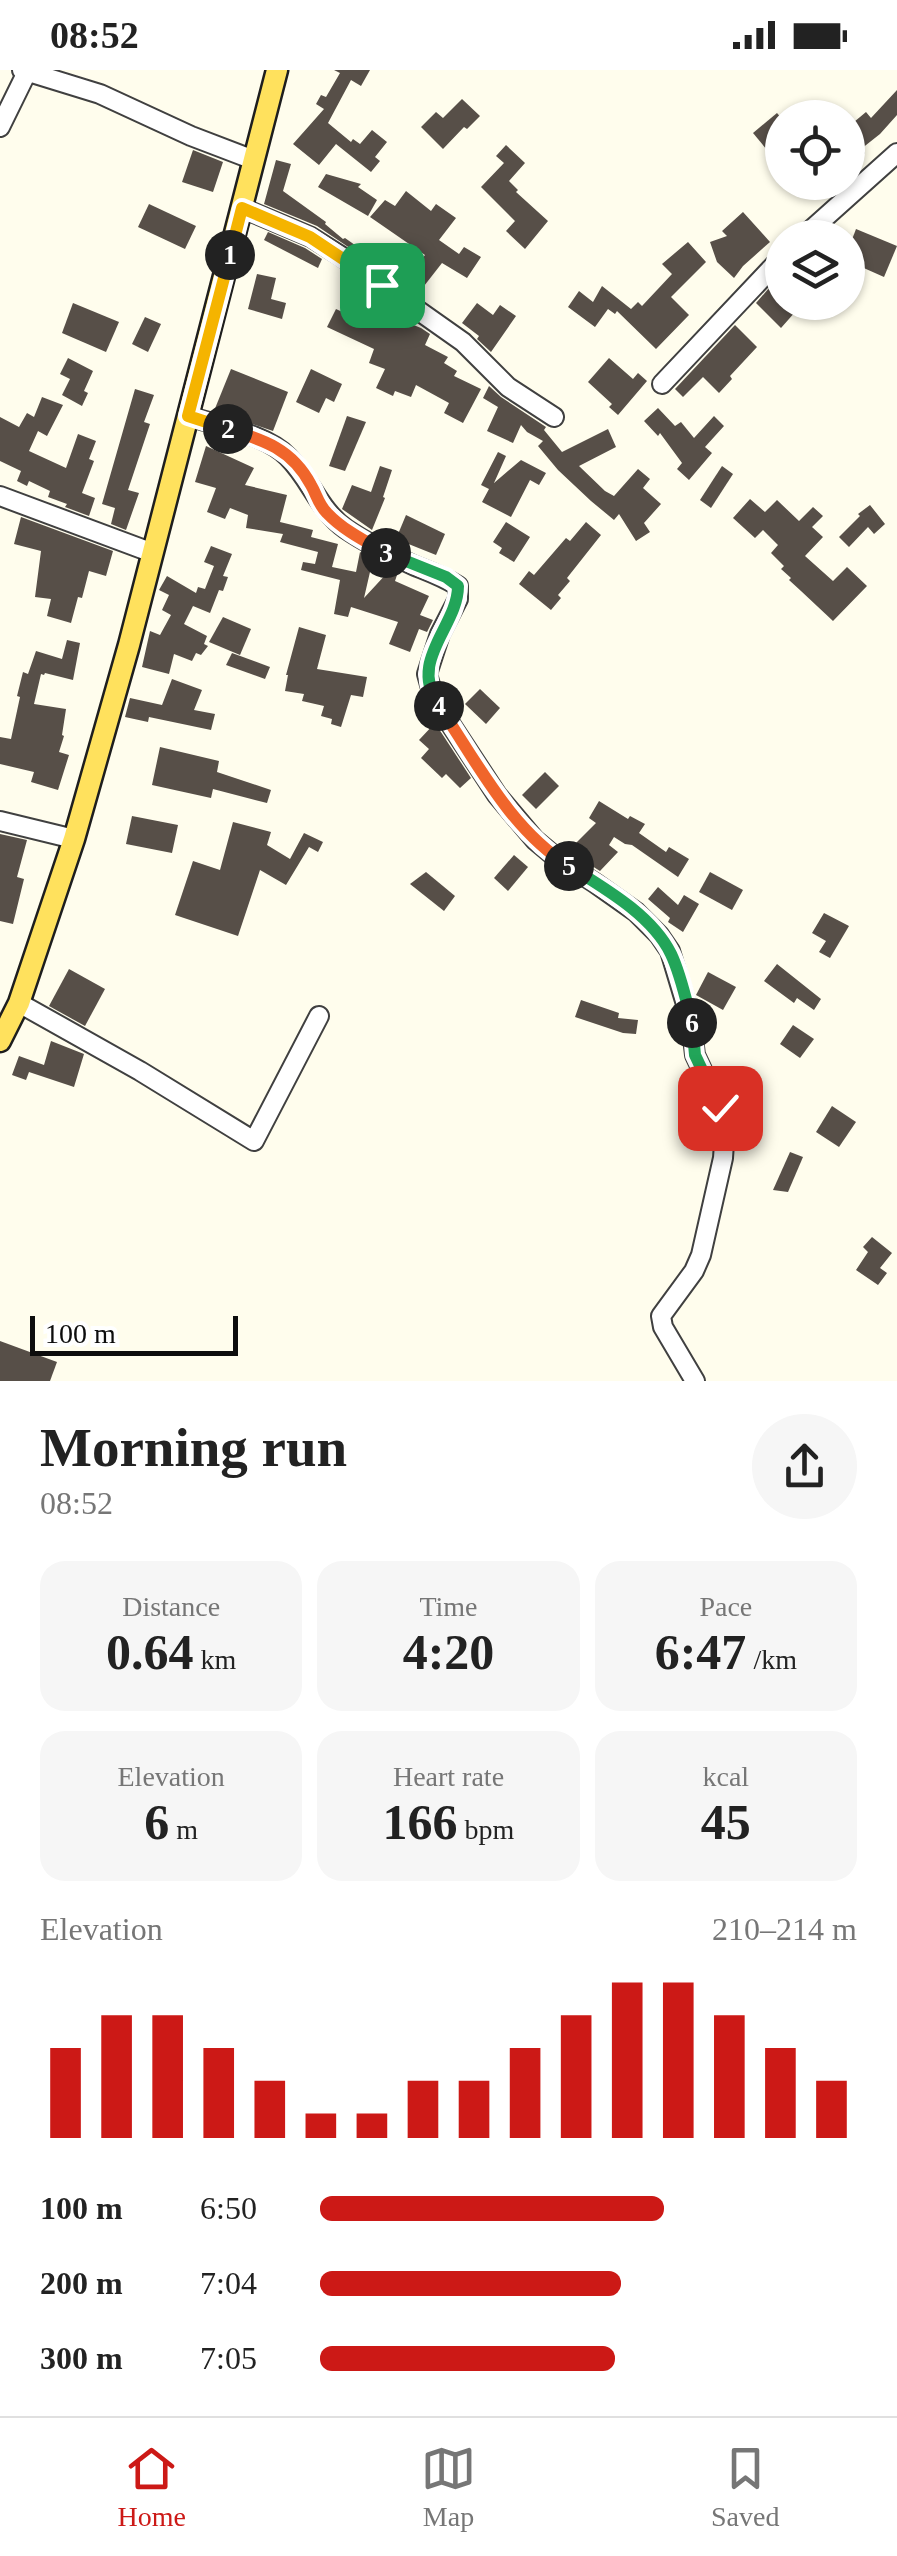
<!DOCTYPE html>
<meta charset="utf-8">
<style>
:root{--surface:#fff;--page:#f6f6f6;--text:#222;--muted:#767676;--line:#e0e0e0;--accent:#cc1916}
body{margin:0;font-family:Georgia,serif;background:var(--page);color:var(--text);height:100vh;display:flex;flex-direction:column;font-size:38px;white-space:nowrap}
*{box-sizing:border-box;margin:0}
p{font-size:32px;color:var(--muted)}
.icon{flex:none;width:55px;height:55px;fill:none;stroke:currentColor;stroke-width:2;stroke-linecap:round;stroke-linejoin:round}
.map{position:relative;height:1311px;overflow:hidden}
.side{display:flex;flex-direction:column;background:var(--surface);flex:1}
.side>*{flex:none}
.buttons{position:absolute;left:765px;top:30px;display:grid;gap:20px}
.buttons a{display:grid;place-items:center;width:100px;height:100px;border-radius:50%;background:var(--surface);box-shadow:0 2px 8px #0004;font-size:50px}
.scale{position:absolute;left:30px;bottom:25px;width:208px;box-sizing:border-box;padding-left:10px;border:5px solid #0d0d0d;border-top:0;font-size:28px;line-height:35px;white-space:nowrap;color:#0d0d0d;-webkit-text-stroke:8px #fff;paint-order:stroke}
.pin{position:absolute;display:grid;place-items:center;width:85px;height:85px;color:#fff;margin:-42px;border-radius:20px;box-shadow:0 5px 15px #0006}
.km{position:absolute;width:50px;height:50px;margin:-25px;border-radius:50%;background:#222;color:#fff;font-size:28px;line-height:50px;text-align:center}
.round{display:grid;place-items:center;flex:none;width:105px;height:105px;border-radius:52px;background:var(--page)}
.headline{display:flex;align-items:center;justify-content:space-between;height:170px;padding:0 40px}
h1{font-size:55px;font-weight:800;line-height:75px}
.metrics{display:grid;grid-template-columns:repeat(3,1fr);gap:15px;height:170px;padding:10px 40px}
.metrics div{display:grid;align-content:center;border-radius:25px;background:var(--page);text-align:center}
.metrics b{font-size:50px;font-weight:800}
.metrics small{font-size:28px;font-weight:400}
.metrics p{font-size:28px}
.chart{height:280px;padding:20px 40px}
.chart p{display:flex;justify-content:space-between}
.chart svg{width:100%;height:180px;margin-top:10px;stroke:var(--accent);stroke-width:6}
ul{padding:0 40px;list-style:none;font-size:32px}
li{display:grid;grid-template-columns:160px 120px 1fr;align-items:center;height:75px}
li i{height:25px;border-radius:12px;background:var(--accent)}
.status{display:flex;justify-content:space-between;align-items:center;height:70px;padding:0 50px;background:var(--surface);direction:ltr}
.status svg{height:28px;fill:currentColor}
.menu{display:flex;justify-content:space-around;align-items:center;height:140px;border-top:2px solid var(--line);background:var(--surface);font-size:28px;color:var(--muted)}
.menu a{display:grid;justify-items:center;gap:5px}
.menu .active{color:var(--accent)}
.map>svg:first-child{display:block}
.building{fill:#574f48}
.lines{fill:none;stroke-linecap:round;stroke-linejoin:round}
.minor-casing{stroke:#404040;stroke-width:22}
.major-casing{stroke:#1e1e1e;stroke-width:25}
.minor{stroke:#fff;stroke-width:18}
.major{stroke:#ffe15d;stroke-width:20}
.split-1-casing{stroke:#fff;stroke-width:20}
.split-2-casing{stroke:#fff;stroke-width:20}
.split-3-casing{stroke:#fff;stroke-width:20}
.split-4-casing{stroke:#fff;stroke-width:20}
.split-5-casing{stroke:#fff;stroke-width:20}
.split-6-casing{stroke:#fff;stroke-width:20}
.split-7-casing{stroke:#fff;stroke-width:20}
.split-1{stroke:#f5b400;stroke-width:12}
.split-2{stroke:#f5b400;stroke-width:12}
.split-3{stroke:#f0652b;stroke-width:12}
.split-4{stroke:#22a559;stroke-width:12}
.split-5{stroke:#f0652b;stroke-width:12}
.split-6{stroke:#22a559;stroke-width:12}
.split-7{stroke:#22a559;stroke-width:12}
</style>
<div class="status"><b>08:52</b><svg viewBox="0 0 49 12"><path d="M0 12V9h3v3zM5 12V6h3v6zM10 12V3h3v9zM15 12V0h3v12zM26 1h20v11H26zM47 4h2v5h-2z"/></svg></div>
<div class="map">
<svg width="897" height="1311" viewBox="0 0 897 1311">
<rect width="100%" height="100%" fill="#fffded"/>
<g class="building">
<path d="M334,0h36l-9,16 -10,-6 -23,43 23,19 2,-3 7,5 12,-14 15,12 -12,15 5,4 -9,11 -35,-28 -17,21 -26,-21 31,-35 -8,-5 5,-9 5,2 14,-24z"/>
<path d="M897,20v25l-17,19 -19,15 4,4 -17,15v-41l18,-15 5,6z"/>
<path d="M462,29l18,17 -13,13 -3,-2 -21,22 -22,-22 15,-15 7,6z"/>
<path d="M777,43l5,6v19l-15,12 -14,-17z"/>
<path d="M506,75l19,18 -16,18 9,9 -2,2 32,29 -23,28 -19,-18 9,-10 -34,-34 23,-24 -8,-7z"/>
<path d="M193,80l30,12 -10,30 -31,-10z"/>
<path d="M276,90l15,4 -8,27 43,31 -1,2 18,15 2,-1 34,24 3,-3 16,13 -5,5 -76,-51 -53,-22z"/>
<path d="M326,104l35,10 -3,3 19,13 -9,16 -50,-29z"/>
<path d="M406,121l25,20 5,-7 20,14 -17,22 20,14 5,-7 17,10 -14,21 -25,-15 -25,32 -15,-11 23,-29 -55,-38 15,-17 10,6z"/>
<path d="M149,134l47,22 -11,23 -47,-22z"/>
<path d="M743,142l27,30 -27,24 -9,12 -17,-16 -7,-20 17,-6 -5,-5z"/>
<path d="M856,159l41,17 -13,31 -36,-16v-11z"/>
<path d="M268,162l37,16 17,11 -4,9 -54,-28z"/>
<path d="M688,172l18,20 -35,35 18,18 -33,34 -39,-38 -2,3 -7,-5 -13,18 -27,-20 11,-16 14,11 9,-16 29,23 7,-7 4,4 30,-32 -10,-10z"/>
<path d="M257,204l19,4 -5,21 15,4 -4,16 -34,-10z"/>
<path d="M770,217l12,12v3h4l10,9 -15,17 -25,-25z"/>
<path d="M73,233l46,19 -13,30 -44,-19z"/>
<path d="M477,233l16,12 7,-10 16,11 -25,36 -14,-13 2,-3 -17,-13z"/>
<path d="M336,239l32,15 6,-15 47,19 9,6 -5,11 23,12 -4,6 13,8 -3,5 27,13 -18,34 -19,-10 5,-10 -33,-18 -5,12 -16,-6 -2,5 -17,-8 9,-19 -16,-6 5,-14 -47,-22z"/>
<path d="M145,247l16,7 -13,28 -16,-8z"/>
<path d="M735,255l22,22 -27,29 2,3 -13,14 -16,-16 -20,20 -8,-8z"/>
<path d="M68,288l25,13 -9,20 4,2 -6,13 -20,-11 8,-16 -10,-5z"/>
<path d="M609,288l24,21 5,-6 9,8 -29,34 -9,-8 3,-3 -24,-22z"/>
<path d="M231,299l57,23 -15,39 -59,-20z"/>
<path d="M311,299l31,15 -8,18 -8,-4 -7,15 -23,-11z"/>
<path d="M489,316l12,11 45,30 -2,3 18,22 46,-23 8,18 -37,19 26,25 9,5 24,-27 12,10 -7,9 18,16 -17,19 6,9 -14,9 -17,-27 -5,6 -23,-19 -33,-31 -20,-24 5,-5 -16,-9 -6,-7 -8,18 -26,-12 11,-24 -15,-9z"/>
<path d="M135,319l19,6 -10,27 6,2 -22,66 11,3 -13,37 -15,-6 4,-16 -13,-4z"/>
<path d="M42,327l21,8 -16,31 -9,-5 -9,20 37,17 12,-34 18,7 -7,18 5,2 -12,32 13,5 -6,18 -24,-9 2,-3 -19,-7 2,-6 -21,-10 -2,5 -10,-5 4,-10 -21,-10v-44l19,10 8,-14 7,4z"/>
<path d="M658,338l17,18 6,-4 13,16 20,-22 10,10 -19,21 7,6 -23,27 -12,-11 5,-6 -22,-30 -2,3 -14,-15z"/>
<path d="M347,346l19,6 -21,49 -16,-5z"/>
<path d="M206,376l48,22 -9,17 42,10 -7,27 33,8 -2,7 27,7 -6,23 24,5 4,-20 13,7 -9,39 24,-26 9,3 -2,6 34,15 -9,19 13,5 -6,12 -8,-3 -9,23 -21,-8 9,-22 -47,-15 -3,10 -14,-3 6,-34 -39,-10 2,-8 12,2 3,-12 -38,-10 3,-8 -37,-6 2,-13 -18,-7 -5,11 -18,-7 9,-24 -21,-6z"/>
<path d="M498,382l8,4 -12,27 27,-23 25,13 -7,12 -9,-5 -19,37 -29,-15 7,-13 -8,-4z"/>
<path d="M380,396l12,4 -9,27 2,1 -13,32 -30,-21 10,-24 19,7z"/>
<path d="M722,396l11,8 -22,34 -11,-8z"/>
<path d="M750,429l15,13 12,-12 22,21 14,-14 10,9 -11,11 11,10 -18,19 28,25 14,-14 20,19 -34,35 -32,-30 -12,-11 2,-2 -10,-9 3,-3 -13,-13 7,-8 -15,-15 -8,8 -22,-20z"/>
<path d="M870,435l15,19 -11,10 -6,-7 -19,20 -10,-10 21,-21 -2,-2z"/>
<path d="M406,445l39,19 -9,21 -40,-16z"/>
<path d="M21,447l92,34 -7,25 -17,-5 -7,27 -4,-1 -7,26 -24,-7 4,-17 -16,-2 6,-46 -27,-7z"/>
<path d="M506,452l24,15 -16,25 -15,-9 3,-5 -9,-6z"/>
<path d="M586,452l15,13 -34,43 3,3 -12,14 3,3 -10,12 -32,-26 10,-13 5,4 32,-37 4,3z"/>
<path d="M211,476l21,8 -9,22 5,1 -5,14 -4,-1 -9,23 -17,-7 -9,18 23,12 -3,8 4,2 -7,9 -5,-2 -4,8 -18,-7 -5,20 -27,-7 8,-36 10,4 11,-20 -9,-5 7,-15 -10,-5 8,-14 29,17 2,-6 7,2 9,-23 -10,-4z"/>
<path d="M223,547l28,12 -11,26 -31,-13z"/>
<path d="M299,557l27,8 -9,34 50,8 -4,20 -12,-2 -10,32 -10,-3 1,-5 -11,-3 3,-10 -22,-5 2,-7 -19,-3 3,-16h-2z"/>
<path d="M67,570l13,3 -7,37 -28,-7 -1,2 -3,-1 -7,30 32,5 -4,26 2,1 -5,16 10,3 -11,35 -27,-8 3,-10 -34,-8v-27l11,2 9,-42 -3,-1 6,-24 5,2 8,-23 26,8z"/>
<path d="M232,583l38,14 -5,12 -39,-14z"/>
<path d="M172,609l30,11 -8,20 21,4 -4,16 -62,-13 -1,5 -23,-5 5,-19 32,7z"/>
<path d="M480,619l20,19 -14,16 -21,-20z"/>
<path d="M435,653l36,55 -11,10 -14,-14 -4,4 -21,-20 8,-9 -10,-9z"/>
<path d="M160,677l59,14 -2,11 54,18 -4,13 -54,-14 -2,9 -59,-13z"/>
<path d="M545,702l14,14 -23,23 -14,-14z"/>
<path d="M599,731l29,18 2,-3 15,8 -6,9 27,19 3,-5 20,12 -11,18 -46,-32 -7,-1 -11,-7 -5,8 9,7 -18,19 -32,-20 28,-28 -7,-5z"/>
<path d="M132,746l46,9 -6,28 -46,-9z"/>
<path d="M233,752l38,10 -4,13 23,14 14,-26 19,9 -5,10 -9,-5 -23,38 -26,-15 -22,66 -63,-21 18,-54 27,9z"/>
<path d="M0,764l27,6 -10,37 7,2 -11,45 -13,-3z"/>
<path d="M514,785l14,12 -20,24 -14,-13z"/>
<path d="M426,802l29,24 -11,15 -34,-27z"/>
<path d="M710,802l33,18 -11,20 -33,-18z"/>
<path d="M658,817l20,18 6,-10 15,9 -16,28 -15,-10 2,-4 -22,-19z"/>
<path d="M824,843l25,13 -19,32 -11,-6 7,-11 -14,-8z"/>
<path d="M777,894l44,35 -7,11 -17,-12 -3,5 -30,-22z"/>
<path d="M69,899l36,20 -20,37 -36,-20z"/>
<path d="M708,902l28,15 -13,23 -27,-15z"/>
<path d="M581,930l38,13 -1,5 20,2 -2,14 -13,-1 -48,-16z"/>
<path d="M793,955l21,14 -14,19 -20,-14z"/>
<path d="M51,971l33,13 -10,33 -45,-15 -3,8 -14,-5 7,-19 25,9z"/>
<path d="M832,1036l24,16 -17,25 -23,-15z"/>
<path d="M790,1082l13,5 -15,35 -15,-2z"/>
<path d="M872,1167l20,16 -12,15 7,5 -9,12 -22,-15 12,-18 -5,-5z"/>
<path d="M0,1271l57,21 -7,19h-50z"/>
</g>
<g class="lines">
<g class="minor-casing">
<g id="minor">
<path d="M22,0l78,24 91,42 63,24"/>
<path d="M0,57l27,-55"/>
<path d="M242,138l69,29 30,19 122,86 45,45 46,30"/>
<path d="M802,168l95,-85"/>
<path d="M662,314l120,-127"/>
<path d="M188,346c31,10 78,18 100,41 23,23 31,53 58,72 22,15 45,26 69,37 15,6 29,11 43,20v13l-18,35 -13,40 7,25 63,96 38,45 24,20 36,23 41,29 23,23 11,16 21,70 4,34 25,53 5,20 -2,30 -22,97 -7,16 -33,45 2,11 32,54"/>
<path d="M0,426l153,57"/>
<path d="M0,751l74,18"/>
<path d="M19,933l121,68 114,70 65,-125"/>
</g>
</g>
<g class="major-casing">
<path id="major" d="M0,971l19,-38 55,-164 55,-194 148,-575"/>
</g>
<use href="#minor" class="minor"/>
<use href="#major" class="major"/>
</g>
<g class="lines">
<g class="split-1-casing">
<path id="split-1" d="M230,185l12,-47 68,29 72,48"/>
</g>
<g class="split-2-casing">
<path id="split-2" d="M228,359l-40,-13 42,-161"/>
</g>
<g class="split-3-casing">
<path id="split-3" d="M228,359c36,11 64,20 83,56 6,10 7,19 16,28 16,17 38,28 59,40"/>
</g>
<g class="split-4-casing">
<path id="split-4" d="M386,483l60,24 12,9c0,41 -51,74 -19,120"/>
</g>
<g class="split-5-casing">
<path id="split-5" d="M439,636c38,56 71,123 130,160"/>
</g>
<g class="split-6-casing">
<path id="split-6" d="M569,796c35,22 83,49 102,88 10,21 15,46 21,69"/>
</g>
<g class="split-7-casing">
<path id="split-7" d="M692,953l3,32 25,53"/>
</g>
<use href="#split-1" class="split-1"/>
<use href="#split-2" class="split-2"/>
<use href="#split-3" class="split-3"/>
<use href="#split-4" class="split-4"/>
<use href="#split-5" class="split-5"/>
<use href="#split-6" class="split-6"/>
<use href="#split-7" class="split-7"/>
</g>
</svg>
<div class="buttons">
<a><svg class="icon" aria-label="locate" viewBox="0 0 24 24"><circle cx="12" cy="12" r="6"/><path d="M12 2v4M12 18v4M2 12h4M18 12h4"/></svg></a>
<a><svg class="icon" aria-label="layers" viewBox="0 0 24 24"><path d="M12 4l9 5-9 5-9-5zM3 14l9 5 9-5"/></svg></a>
</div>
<div class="scale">100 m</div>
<div class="pin" style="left:382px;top:215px;background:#1e9e55"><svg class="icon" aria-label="arrive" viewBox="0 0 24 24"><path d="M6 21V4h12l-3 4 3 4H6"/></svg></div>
<div class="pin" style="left:720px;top:1038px;background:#d93025"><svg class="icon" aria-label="check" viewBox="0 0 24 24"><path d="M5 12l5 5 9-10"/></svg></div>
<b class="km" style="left:230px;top:185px">1</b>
<b class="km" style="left:228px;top:359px">2</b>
<b class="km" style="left:386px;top:483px">3</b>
<b class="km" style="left:439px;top:636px">4</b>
<b class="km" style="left:569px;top:796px">5</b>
<b class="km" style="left:692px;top:953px">6</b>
</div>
<section class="side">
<div class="headline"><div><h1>Morning run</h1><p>08:52</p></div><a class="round"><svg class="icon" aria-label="share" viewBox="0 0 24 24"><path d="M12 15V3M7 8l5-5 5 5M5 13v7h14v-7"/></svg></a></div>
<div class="metrics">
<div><p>Distance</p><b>0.64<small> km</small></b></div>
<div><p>Time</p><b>4:20</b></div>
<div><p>Pace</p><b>6:47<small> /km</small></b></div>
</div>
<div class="metrics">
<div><p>Elevation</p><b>6<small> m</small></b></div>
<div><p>Heart rate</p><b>166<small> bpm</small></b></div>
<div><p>kcal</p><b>45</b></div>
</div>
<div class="chart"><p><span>Elevation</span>210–214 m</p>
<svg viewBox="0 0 160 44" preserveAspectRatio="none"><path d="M5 44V22M15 44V14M25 44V14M35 44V22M45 44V30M55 44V38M65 44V38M75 44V30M85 44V30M95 44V22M105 44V14M115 44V6M125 44V6M135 44V14M145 44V22M155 44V30"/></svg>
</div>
<ul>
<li><b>100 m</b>6:50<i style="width:64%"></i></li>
<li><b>200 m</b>7:04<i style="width:56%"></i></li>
<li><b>300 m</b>7:05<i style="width:55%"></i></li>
</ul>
</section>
<nav class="menu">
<a class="active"><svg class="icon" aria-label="home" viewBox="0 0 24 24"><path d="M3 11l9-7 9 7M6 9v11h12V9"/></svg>Home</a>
<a><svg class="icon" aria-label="map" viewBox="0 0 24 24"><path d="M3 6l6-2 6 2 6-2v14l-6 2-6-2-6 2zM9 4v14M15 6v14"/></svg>Map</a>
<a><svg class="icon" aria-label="saved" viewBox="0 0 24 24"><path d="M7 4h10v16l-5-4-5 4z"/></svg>Saved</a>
</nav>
